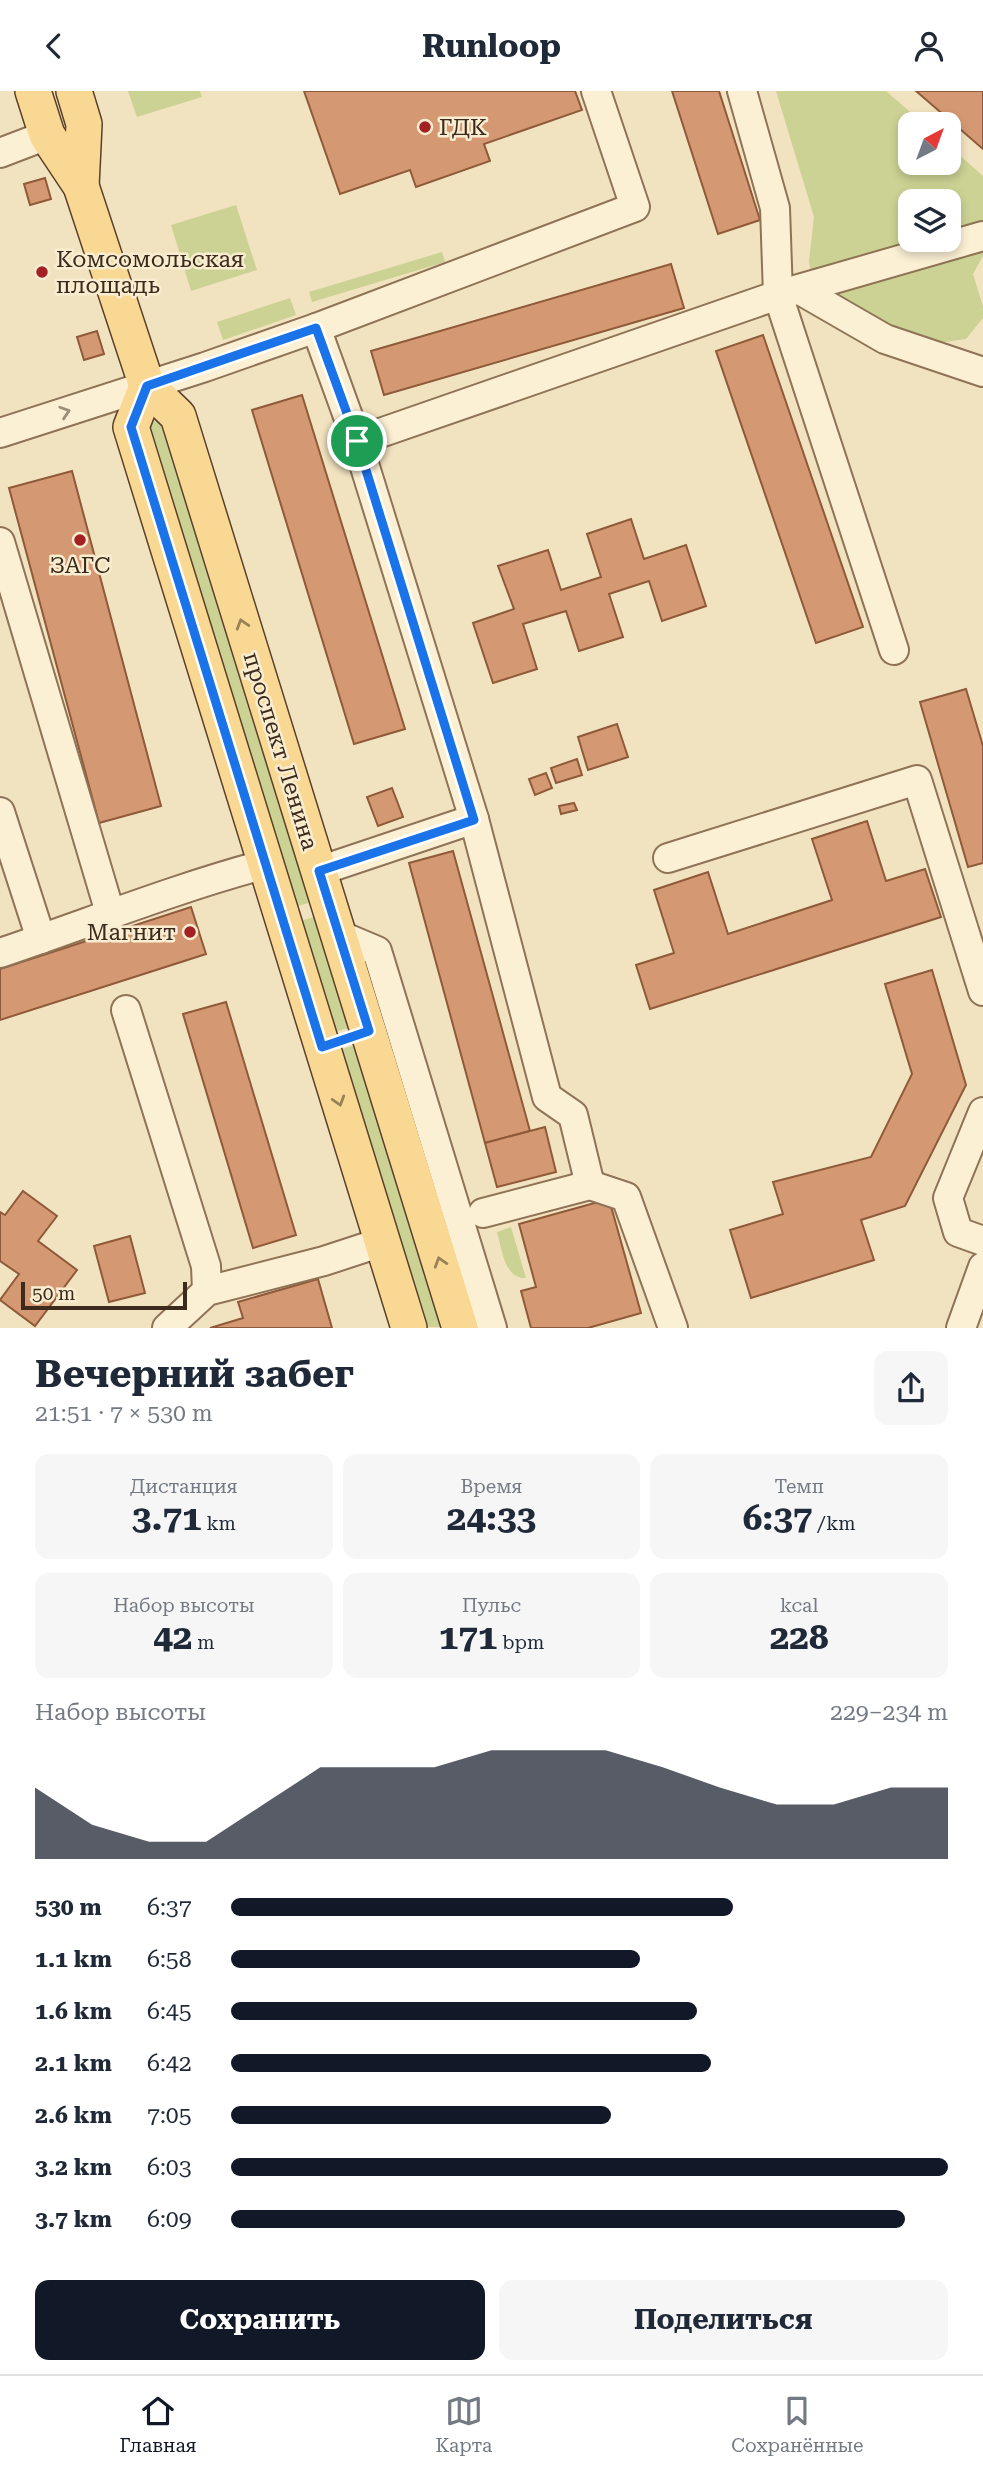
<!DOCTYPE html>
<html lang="ru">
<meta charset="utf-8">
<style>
:root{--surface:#fff;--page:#f6f6f7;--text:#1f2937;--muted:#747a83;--line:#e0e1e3;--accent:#111827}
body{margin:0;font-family:"Roboto Serif",serif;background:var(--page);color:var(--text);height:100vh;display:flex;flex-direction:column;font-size:26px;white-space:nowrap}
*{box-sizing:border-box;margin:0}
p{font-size:23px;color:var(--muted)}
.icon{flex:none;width:38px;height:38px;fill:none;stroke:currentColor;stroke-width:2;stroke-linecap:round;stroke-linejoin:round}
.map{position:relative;height:1237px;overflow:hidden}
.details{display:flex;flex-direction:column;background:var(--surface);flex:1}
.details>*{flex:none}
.needle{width:46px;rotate:41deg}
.controls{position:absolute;left:898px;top:21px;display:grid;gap:14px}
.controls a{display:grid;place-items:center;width:63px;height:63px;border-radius:14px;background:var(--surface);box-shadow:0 4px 10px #0003;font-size:35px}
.scale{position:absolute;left:21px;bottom:18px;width:166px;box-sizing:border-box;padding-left:7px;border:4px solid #3c2b1c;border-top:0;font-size:19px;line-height:24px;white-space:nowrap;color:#3c2b1c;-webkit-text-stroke:5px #f9edd1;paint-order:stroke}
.pin{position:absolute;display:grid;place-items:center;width:60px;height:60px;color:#fff;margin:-30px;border:4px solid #fff;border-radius:50%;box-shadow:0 2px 7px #0007}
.round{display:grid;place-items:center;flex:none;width:74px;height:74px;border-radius:14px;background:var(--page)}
.summary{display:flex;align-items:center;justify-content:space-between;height:119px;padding:0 35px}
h1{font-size:38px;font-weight:700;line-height:52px}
.stats{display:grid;grid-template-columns:repeat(3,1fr);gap:10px;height:119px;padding:7px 35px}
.stats div{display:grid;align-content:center;border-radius:14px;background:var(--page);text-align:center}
.stats b{font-size:35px;font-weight:700}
.stats small{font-size:19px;font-weight:400}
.stats p{font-size:19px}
.chart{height:196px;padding:14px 35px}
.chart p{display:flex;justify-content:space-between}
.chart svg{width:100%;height:126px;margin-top:7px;fill:var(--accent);opacity:.7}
.button{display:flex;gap:14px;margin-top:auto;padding:14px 35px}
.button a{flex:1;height:80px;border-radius:14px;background:var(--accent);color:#fff;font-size:28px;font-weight:700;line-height:80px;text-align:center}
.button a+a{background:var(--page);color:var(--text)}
ul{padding:0 35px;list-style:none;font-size:23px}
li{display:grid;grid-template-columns:112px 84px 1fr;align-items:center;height:52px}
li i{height:18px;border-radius:9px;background:var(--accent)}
header{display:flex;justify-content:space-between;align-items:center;height:91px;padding:0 35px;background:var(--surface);font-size:32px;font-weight:700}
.tab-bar{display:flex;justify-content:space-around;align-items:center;height:98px;border-top:2px solid var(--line);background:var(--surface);font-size:19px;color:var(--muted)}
.tab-bar a{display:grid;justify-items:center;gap:4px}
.tab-bar .on{color:var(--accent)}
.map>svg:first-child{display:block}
.green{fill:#cbd293;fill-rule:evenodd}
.building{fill:#d49972;stroke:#8f5a39;stroke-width:2}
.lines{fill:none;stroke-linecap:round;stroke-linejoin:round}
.minor-casing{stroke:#8e7356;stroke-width:32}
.major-casing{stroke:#5b402b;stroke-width:38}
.minor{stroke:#fcf0d4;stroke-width:28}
.major{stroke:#f9d894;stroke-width:35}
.oneway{stroke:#9c8e78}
.oneway2{stroke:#9a8258}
.route-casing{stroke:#fff;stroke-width:14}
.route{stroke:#1a73e8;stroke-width:9}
.poi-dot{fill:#a32023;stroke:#f9edd1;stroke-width:2.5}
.labels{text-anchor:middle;stroke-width:5;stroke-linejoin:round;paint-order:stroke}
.poi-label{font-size:23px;fill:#3c2b1c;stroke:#f9edd1;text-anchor:start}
.street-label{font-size:23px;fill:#3c2b1c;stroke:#f9edd1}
</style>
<header><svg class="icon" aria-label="back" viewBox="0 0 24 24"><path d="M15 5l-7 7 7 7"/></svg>Runloop<svg class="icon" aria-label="person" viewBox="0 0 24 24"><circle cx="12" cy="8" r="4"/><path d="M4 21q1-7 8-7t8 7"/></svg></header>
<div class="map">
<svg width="983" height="1237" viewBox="0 0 983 1237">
<rect width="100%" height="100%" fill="#f2e3c0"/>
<g class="green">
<path d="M128,0h72l2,6 -65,20z"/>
<path d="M776,0h110l38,33h-14v39h38l1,-17 34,30v80l-10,18 10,32v12l-17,21 -41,6 -80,-37 -34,-33 -2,-14 5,-44zM910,110h38v39h-38z"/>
<path d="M236,114l21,65 -66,21 -20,-66z"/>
<path d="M442,161l3,10 -133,40 -3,-10z"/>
<path d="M290,207l6,17 -73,25 -6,-18z"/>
<path d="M161,328l151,483 -14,4 -151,-483z"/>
<path d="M314,826l35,111 -15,4 -34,-111z"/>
<path d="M354,954l88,282h-15l-87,-277z"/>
<path d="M511,1136l15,51c-22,1 -24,-29 -29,-46z"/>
</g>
<g class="building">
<path d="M304,0h271l7,19 -98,34 6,17 -74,26 -6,-17 -70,24z"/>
<path d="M672,0h47l41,129 -42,14z"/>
<path d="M916,0h67v58z"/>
<path d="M45,87l6,21 -21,6 -6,-21z"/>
<path d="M671,173l13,44 -300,87 -13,-44z"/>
<path d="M97,240l7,23 -20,6 -7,-23z"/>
<path d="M763,244l100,292 -47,16 -100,-292z"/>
<path d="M302,304l103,334 -51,15 -102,-334z"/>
<path d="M72,380l89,335 -62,17 -90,-335z"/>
<path d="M631,428l13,40 42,-14 20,61 -44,15 -13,-40 -40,13 14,43 -44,14 -13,-40 -43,13 14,45 -44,14 -20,-60 41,-14 -16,-43 50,-16 13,40 40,-13 -14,-43z"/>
<path d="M966,598l17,57v117l-15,4 -48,-165z"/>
<path d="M617,633l11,33 -40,13 -10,-33z"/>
<path d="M577,668l5,16 -26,8 -5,-15z"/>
<path d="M546,682l6,15 -17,7 -6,-16z"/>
<path d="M392,697l11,29 -25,9 -11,-29z"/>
<path d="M574,712l3,7 -16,4 -2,-8z"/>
<path d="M867,730l19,60 39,-12 16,48 -291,92 -14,-44 38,-12 -20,-63 54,-18 20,62 104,-34 -20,-61z"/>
<path d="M453,760l77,280 -45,12 -76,-280z"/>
<path d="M191,816l15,47 -206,66v-51z"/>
<path d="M932,879l34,115 -61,121 -44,14 13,40 -123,38 -21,-68 53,-16 -10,-32 98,-25 41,-83 -27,-90z"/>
<path d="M226,911l70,233 -43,13 -70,-234z"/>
<path d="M545,1036l11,45 -59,15 -12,-44z"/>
<path d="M23,1100l34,25 -19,25 39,29 -42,56 -35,-26 19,-26 -19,-13v-49l5,3z"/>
<path d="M609,1108l32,114 -53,15h-57l-10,-37 15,-4 -17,-63z"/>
<path d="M130,1145l15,57 -36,9 -15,-56z"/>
<path d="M318,1188l14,49h-122l33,-10 -5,-16z"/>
</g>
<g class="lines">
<g class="minor-casing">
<g id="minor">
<path d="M742,0l33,117 3,87 116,355"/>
<path d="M0,62l47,-18"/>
<path d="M800,199l85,49 98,33"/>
<path d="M316,237l41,113 421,-146 205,-59"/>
<path d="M0,342l205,-66 111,-39 319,-121 -39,-116"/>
<path d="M357,350l117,378 73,278 26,18 17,70"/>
<path d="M0,451l111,374"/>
<path d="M0,721l41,127"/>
<path d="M668,767l249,-78 66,211"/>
<path d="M319,780l155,-52"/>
<path d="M339,844l38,16 115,377"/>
<path d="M0,862c89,-30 176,-65 266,-89"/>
<path d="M126,919l80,256 1,25"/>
<path d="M983,1021l-35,86 10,34 25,9"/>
<path d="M483,1122l107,-28 36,12 47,131"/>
<path d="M167,1237l40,-37 117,-30 58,-19"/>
<path d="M961,1237l22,-61"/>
</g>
</g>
<g class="major-casing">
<g id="major">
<path d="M33,0l14,44 34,51 66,200 31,30 282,912"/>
<path d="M74,0l10,33 -3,62"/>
<path d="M147,295l-16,41 278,901"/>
</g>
</g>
<use href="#minor" class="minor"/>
<use href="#major" class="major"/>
</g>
<defs><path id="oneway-chevron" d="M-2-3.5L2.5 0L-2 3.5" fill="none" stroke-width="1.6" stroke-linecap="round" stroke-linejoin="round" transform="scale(1.75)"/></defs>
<use class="oneway" href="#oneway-chevron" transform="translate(65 321) rotate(-18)"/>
<g class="oneway2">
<use href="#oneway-chevron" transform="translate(242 533) rotate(-107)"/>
<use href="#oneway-chevron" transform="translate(339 1010) rotate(73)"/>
<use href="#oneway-chevron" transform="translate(440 1171) rotate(-107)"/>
</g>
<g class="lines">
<g class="route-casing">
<path id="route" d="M316,237l41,113 117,379 -155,51 50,160 -47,16 -191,-620 16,-41z"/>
</g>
<use href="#route" class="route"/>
</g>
<g class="poi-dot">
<circle cx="425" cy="36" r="7"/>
<circle cx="42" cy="181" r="7"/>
<circle cx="80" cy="449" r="7"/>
<circle cx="190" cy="841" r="7"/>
</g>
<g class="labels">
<g class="poi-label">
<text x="439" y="44">ГДК</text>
<text x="56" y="176">Комсомольская<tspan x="56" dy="26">площадь</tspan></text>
<text x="80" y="482" text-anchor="middle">ЗАГС</text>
<text x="176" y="849" text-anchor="end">Магнит</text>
</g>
<g class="street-label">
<text transform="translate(281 660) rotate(73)" y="8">проспект Ленина</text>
</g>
</g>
</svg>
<div class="controls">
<a><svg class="needle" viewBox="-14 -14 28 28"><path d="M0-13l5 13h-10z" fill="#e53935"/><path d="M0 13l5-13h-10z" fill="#747a83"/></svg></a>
<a><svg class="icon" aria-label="layers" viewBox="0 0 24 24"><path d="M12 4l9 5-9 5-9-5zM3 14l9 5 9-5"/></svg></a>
</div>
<div class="scale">50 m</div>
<div class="pin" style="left:357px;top:350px;background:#1e9e55"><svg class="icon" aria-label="arrive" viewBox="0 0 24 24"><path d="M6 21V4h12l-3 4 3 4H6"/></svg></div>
</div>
<section class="details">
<div class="summary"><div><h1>Вечерний забег</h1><p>21:51 · 7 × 530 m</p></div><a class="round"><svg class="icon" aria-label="share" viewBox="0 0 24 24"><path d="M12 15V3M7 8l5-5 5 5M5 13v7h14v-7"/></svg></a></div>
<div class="stats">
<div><p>Дистанция</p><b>3.71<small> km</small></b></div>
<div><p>Время</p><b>24:33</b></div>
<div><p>Темп</p><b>6:37<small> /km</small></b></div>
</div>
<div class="stats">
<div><p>Набор высоты</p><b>42<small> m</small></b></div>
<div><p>Пульс</p><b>171<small> bpm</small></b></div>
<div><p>kcal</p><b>228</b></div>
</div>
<div class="chart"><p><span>Набор высоты</span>229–234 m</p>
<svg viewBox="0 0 160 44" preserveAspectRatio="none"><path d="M0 44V19L10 32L20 38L30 38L40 25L50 12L60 12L70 12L80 6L90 6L100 6L110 12L120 19L130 25L140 25L150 19L160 19V44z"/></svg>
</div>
<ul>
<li><b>530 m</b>6:37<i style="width:70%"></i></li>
<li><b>1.1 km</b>6:58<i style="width:57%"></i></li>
<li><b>1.6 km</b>6:45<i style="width:65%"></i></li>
<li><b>2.1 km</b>6:42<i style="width:67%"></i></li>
<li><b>2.6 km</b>7:05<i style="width:53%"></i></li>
<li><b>3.2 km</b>6:03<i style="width:100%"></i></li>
<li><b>3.7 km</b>6:09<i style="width:94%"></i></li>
</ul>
<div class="button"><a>Сохранить</a><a>Поделиться</a></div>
</section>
<nav class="tab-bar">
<a class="on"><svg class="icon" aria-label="home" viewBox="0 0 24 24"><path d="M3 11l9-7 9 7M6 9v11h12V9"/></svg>Главная</a>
<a><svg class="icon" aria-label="map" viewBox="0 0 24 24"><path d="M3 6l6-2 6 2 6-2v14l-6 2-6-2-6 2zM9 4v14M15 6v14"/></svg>Карта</a>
<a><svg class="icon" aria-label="saved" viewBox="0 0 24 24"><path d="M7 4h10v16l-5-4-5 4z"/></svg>Сохранённые</a>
</nav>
